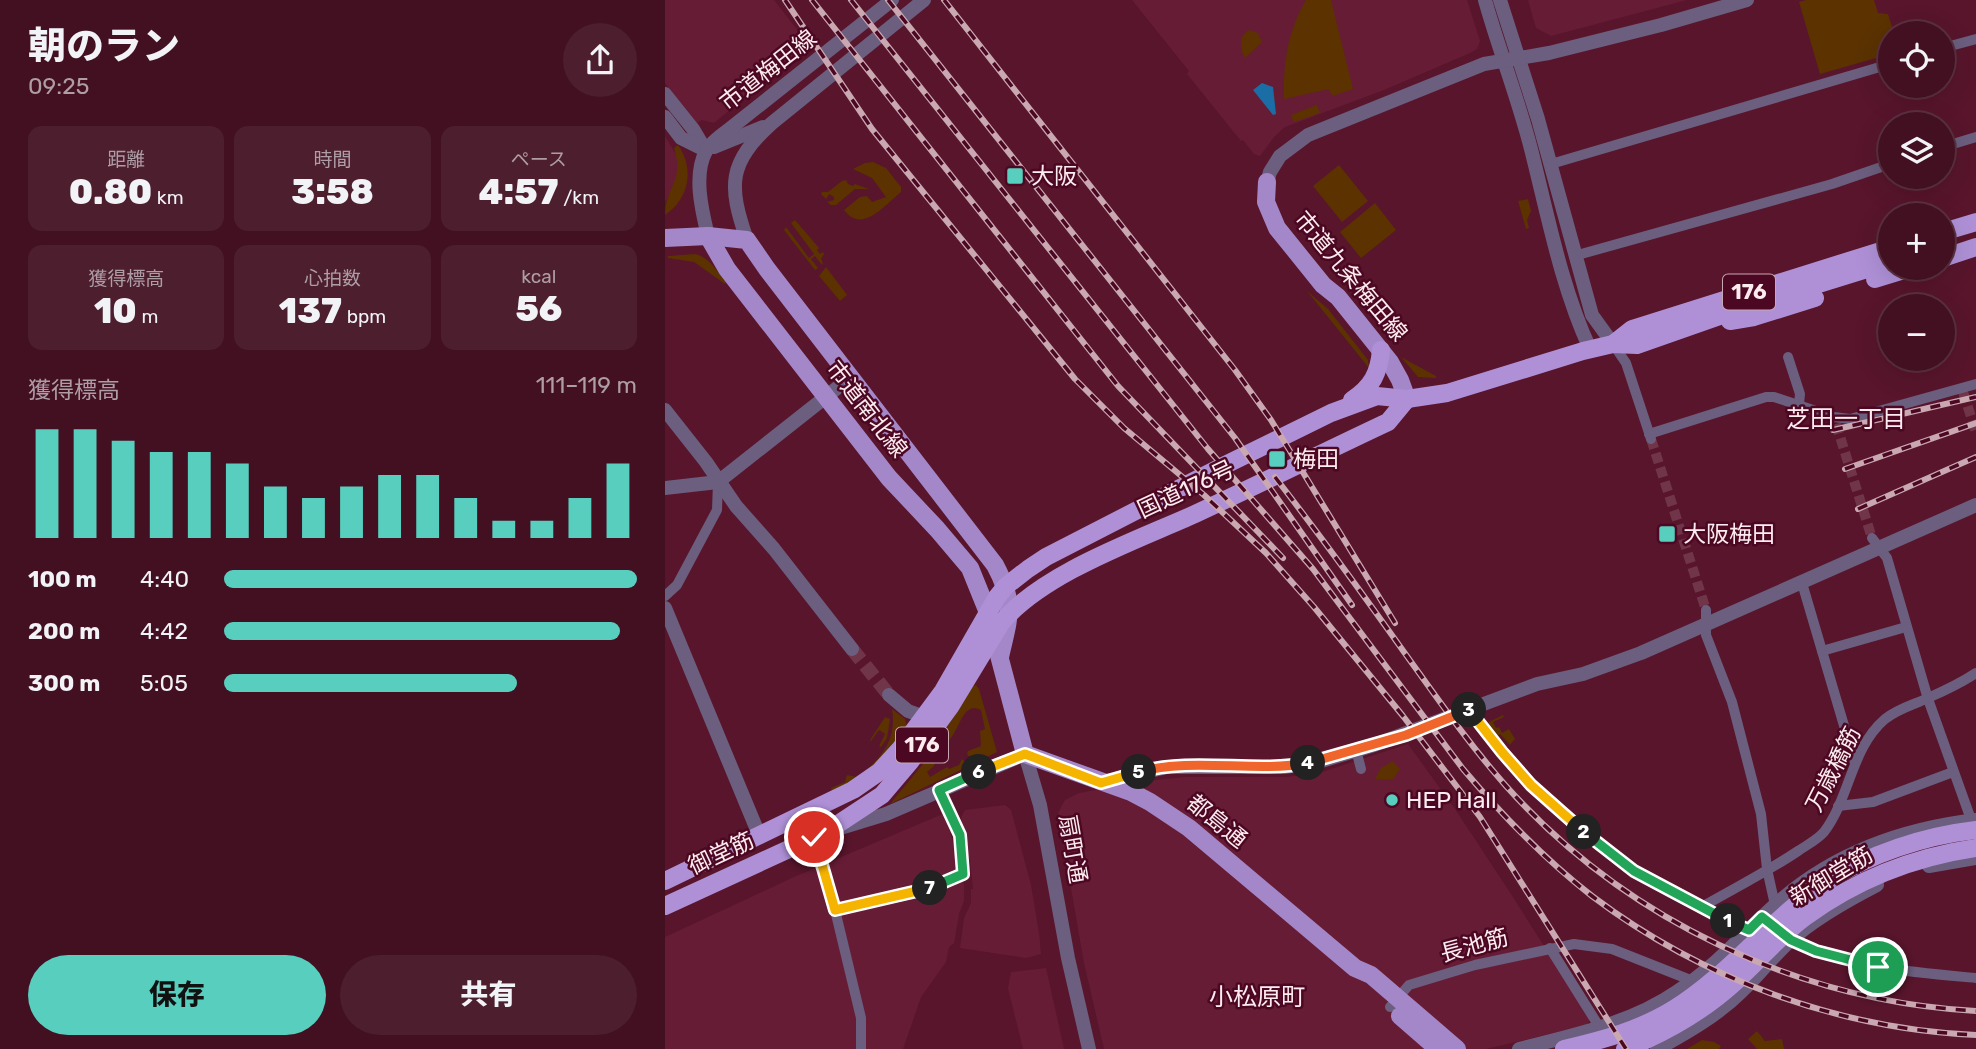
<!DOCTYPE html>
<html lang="ja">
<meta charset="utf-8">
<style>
:root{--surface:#421021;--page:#4c1e2e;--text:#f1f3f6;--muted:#ae9da5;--line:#5a303f;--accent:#58cebf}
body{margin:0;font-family:Rubik,"Noto Sans JP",sans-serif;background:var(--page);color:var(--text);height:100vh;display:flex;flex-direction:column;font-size:26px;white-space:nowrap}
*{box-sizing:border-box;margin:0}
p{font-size:23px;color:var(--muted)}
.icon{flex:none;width:38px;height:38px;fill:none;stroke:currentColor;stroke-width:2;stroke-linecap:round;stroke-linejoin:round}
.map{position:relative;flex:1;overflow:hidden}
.drawer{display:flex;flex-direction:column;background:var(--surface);width:665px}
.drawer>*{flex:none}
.fabs{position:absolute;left:1213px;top:21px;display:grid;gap:14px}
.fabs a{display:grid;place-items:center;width:77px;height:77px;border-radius:50%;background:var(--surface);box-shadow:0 7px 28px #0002,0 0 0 2px var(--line);font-size:35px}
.pin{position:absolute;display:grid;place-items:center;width:60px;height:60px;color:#fff;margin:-30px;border:4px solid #fff;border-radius:50%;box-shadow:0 2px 7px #0007}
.km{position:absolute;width:35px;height:35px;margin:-18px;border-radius:50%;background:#222;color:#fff;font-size:19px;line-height:35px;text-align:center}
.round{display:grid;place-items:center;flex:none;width:74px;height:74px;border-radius:37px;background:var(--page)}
.head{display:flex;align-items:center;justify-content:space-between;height:119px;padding:0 28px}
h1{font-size:38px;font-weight:800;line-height:52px}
.metrics{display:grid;grid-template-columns:repeat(3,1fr);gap:10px;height:119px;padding:7px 28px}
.metrics div{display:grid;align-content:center;border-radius:14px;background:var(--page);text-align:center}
.metrics b{font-size:35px;font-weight:800}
.metrics small{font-size:19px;font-weight:400}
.metrics p{font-size:19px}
.chart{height:196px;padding:14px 28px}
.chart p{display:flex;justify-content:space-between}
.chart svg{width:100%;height:126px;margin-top:7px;stroke:var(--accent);stroke-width:6}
.button{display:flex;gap:14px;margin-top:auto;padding:14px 28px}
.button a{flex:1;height:80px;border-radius:42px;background:var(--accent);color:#111;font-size:28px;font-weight:800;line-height:80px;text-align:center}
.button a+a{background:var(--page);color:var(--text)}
ul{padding:0 28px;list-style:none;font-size:23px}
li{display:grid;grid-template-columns:112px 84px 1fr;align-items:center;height:52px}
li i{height:18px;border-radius:9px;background:var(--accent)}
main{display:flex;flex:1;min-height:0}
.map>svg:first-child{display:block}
.built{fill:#671c35}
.green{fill:#5b3200}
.water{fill:#1a6da5}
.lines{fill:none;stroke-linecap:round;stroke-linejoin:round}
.minor-tunnel{stroke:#713549;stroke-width:10;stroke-dasharray:10 5;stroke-linecap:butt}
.tertiary-tunnel{stroke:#713549;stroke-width:14;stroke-dasharray:14 7;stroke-linecap:butt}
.minor{stroke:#6b5e7e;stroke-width:10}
.tertiary{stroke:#6b5e7e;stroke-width:14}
.primary{stroke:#a487c8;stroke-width:18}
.trunk{stroke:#af90d7;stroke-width:18}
.rail-casing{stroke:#caa8b2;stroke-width:6}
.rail{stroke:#4c0822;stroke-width:3.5;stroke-dasharray:10;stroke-linecap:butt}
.split-1-casing{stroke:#fff;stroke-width:14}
.split-2-casing{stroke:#fff;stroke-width:14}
.split-3-casing{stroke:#fff;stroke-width:14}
.split-4-casing{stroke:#fff;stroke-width:14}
.split-5-casing{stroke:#fff;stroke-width:14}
.split-6-casing{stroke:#fff;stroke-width:14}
.split-7-casing{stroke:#fff;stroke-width:14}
.split-8-casing{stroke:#fff;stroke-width:14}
.split-1{stroke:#22a559;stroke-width:9}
.split-2{stroke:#22a559;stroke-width:9}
.split-3{stroke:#f5b400;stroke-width:9}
.split-4{stroke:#f0652b;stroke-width:9}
.split-5{stroke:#f0652b;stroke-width:9}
.split-6{stroke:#f5b400;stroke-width:9}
.split-7{stroke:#22a559;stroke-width:9}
.split-8{stroke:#f5b400;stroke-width:9}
.poi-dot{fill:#58cebf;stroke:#4c0822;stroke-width:2.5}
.labels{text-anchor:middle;stroke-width:5;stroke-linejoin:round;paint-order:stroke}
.shield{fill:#4c0822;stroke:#c8a7b2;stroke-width:2}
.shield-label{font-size:21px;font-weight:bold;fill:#fdebef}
.street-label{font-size:23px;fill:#fdebef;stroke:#4c0822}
.poi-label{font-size:23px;fill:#fdebef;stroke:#4c0822;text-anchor:start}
.neighbourhood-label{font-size:24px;fill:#fdebef;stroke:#4c0822}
</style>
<main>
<section class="drawer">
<div class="head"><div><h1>朝のラン</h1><p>09:25</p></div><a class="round"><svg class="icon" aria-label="share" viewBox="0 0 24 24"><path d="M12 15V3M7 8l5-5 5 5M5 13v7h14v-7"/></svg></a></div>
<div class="metrics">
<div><p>距離</p><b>0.80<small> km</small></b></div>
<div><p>時間</p><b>3:58</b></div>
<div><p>ペース</p><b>4:57<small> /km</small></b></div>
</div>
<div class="metrics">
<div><p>獲得標高</p><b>10<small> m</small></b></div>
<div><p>心拍数</p><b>137<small> bpm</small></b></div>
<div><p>kcal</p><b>56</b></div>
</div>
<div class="chart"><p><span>獲得標高</span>111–119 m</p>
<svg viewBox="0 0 160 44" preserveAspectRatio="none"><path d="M5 44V6M15 44V6M25 44V10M35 44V14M45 44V14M55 44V18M65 44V26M75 44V30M85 44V26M95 44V22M105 44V22M115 44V30M125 44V38M135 44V38M145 44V30M155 44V18"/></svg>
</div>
<ul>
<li><b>100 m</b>4:40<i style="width:100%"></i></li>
<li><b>200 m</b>4:42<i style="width:96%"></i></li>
<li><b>300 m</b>5:05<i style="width:71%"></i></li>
</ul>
<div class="button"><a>保存</a><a>共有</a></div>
</section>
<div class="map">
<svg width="1311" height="1049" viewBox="0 0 1311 1049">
<rect width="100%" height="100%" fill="#58152c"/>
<g class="built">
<path d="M0,0h109l35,45 -95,78 -12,-3 -5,3 -32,-40z"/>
<path d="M467,0h335l13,41 -3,8 -7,4 -86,37 -99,37 -11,10 -14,19 -6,-2 -11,-14 -2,1 -54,-67 2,-3z"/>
<path d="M863,0h159l-136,36 -15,-8z"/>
<path d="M0,136l13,22v21l-13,23z"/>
<path d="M743,744l47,65 56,85 79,125 -3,6 -101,24h-382l-20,-86 -26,-150 7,-13 14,-7 66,-12 40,-4h102l35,-5z"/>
<path d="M340,805l6,5 20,75 8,48 2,21 -15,4 -66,-10 4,-30 7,-15v-14h2l-3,-29 -3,-5 -6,-37 4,-8z"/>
<path d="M280,813l14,52v15l5,4v17l-5,13 -5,29 -5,4 -3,15 -25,35 -18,52h-238v-112l129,-60z"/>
<path d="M381,968l18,81h-41l-15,-61 3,-16z"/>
</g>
<g class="green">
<path d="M641,0h25l22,89 -21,7 -3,-7 -45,10c-1,-36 4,-68 22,-99z"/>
<path d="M1141,0h68l4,13 10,1 6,19h-4v21l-70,20 -21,-72z"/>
<path d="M583,30l10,3 4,9 -17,16 -3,-6 -1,-14z"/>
<path d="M652,105l3,8 -26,9 -3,-7z"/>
<path d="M13,145c17,24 11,54 -13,70 0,-28 20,-34 9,-67z"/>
<path d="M208,162l13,6 15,19v5c-17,14 -39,42 -57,18l16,-13 7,-1 5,6 14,-5 -14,-19 -19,-9 12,-6z"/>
<path d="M674,165l29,36 -26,21 -29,-36z"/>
<path d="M181,180l2,4 5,2 2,-2 14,5h-14l-19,16h-5l-4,-3 7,-2v-3l-5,-3 -3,5 -5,-5 1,-2h6l14,-11z"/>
<path d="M863,199l3,12 -4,9 2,8 -3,1 -8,-28z"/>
<path d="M710,203l21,27 -35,28 -21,-26z"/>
<path d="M130,220l24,28 -2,2 3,4 3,-2 1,2 -3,5 2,4 -1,2 -7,-9 -4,3 7,9 -3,2 -31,-40 2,-3 23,31 5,-4 -23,-31z"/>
<path d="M30,254c14,3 22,17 31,28l-1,2 -31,-22 -26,-4v-2z"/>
<path d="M161,267l21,28 -7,6 -21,-25z"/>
<path d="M642,291l21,18 40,51 1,8z"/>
<path d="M736,357l35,19v2l-18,-1z"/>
<path d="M311,685l3,4 18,63 -22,11 -8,-9 1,-3 13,-5 -1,-15 5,-2 -4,-19c-22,-11 -21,31 -40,35l-7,21 -7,6 3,5 17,-10 2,2 10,-4 3,-6 7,7 -79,38 38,-46 43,-71z"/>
<path d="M227,709l13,10 2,8 -25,33 -49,33 -2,-5 14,-6 2,-7 10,2c25,-18 40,-38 35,-68z"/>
<path d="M838,715l1,2 -11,5 3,6 3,-1 3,6 7,-4 6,10 -5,6 -10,-11 -4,3 -9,-8 2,-7z"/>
<path d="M220,717l5,2 -3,19 -6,9 -2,-1 6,-12 -6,-4 -8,11 -1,-1z"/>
<path d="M728,761l7,8 -7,10h-18l6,-11z"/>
<path d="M1092,1031l8,10 17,-2 2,10h-27l-9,-10z"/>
<path d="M1037,1040l12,2 7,4 -2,3h-32z"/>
</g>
<path class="water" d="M597,83l11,4 3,27 -3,1 -20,-25z"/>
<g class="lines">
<g class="minor-tunnel">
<path d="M1298,392l13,40"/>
<path d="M1171,424l36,114"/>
<path d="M986,439l55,171"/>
</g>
<path class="tertiary-tunnel" d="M187,649l37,46"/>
<g class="minor">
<path d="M1278,48l33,-9"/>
<path d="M1278,147l33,-10"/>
<path d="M886,164l339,-100"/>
<path d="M909,256l258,-72 58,-20"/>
<path d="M948,344l13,19 25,76"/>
<path d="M1123,357l12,37 -1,10"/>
<path d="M984,434l117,-37h8l60,20 16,2 126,-35"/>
<path d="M1207,538l15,20 41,141 45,126"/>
<path d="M1137,583l53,180"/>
<path d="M0,596l12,-11 40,-75 1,-28"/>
<path d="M1041,610v25l26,67 29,112 6,55 8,36"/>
<path d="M1157,651l84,-24"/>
<path d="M805,709c31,55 111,127 164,162 36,24 76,41 115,59"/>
<path d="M691,750l5,19"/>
<path d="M1173,806l35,-4 80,-30"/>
<path d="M149,837l21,73 26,108v31"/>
<path d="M1035,908c33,-19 67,-36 98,-57 9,-6 19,-11 26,-19 26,-34 27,-84 61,-113 14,-11 28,-14 43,-21 16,-7 33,-15 48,-25"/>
<path d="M170,910l86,-18 42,-18 -4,-39 -20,-45"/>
<path d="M1123,938c50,29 131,35 188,40"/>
<path d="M885,948l50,80"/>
<path d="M725,1007l19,-22 66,-20 99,-21 38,5 81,32"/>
</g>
<g class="tertiary">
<path d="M820,0c14,50 33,98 46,149 17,67 30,137 59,200"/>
<path d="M835,0l38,119 54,196 21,29"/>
<path d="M0,94l28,35 13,22"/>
<path d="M0,117l16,21 24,12"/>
<path d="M49,147l49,-20"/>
<path d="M602,182l3,-10 10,-16 28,-21 176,-71 65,-11 112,-28 86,-25"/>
<path d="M43,236c-6,-25 -15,-61 -2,-85 5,-8 14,-15 21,-20l165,-131"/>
<path d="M82,240c-19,-55 -19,-77 25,-117l152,-123"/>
<path d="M0,410l41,52 30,44 38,43 78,100"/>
<path d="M0,488l53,-6 133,-105"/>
<path d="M0,608l95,229"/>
<path d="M224,695l19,16 14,5"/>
<path d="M437,782l65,-15h117l34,-5 56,-17 163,-61 46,-10 58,-21 335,-148"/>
<path d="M172,829l49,-15 139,-60 15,51 28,153 21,91"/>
<path d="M1264,866l47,-8"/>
<path d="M854,1049c55,-14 111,-25 159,-58 36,-23 64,-56 96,-85 57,-52 126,-77 202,-86"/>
<path d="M992,1049c30,-16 61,-34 85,-58 17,-16 31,-35 49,-51 24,-22 57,-40 86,-55"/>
</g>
<g class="primary">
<path d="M602,182l-1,20 11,26 46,57 15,12 52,65 10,18 7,19"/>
<path d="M43,236l19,33 162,209 48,51 33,39 17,42 38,144 106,38 19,10 39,26 166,140 16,7 86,74"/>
<path d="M0,238l43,-2 39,4 20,29 228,296c21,39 14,52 5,92"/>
<path d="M735,1016l38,33"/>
</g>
<g class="trunk">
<path d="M1278,232l33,-10"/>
<path d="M1278,258l33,-11"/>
<path d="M1210,279l36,-11"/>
<path d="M1065,321l24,-4 61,-19"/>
<path d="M948,344l19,-15 258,-81"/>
<path d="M687,400c20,-13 27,-27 29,-50"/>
<path d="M0,881l188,-91 26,-18 21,-23 43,-58 54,-94 9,-11 22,-17 18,-12 175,-90 110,-54 46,-17 30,3 40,-6 136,-42 30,-7 24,1 114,-40 139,-43"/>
<path d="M0,906l161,-74 56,-37 28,-33 40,-55 51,-84c42,-50 134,-82 194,-109 65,-30 129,-62 193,-92l19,-23"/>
<path d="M899,1049c39,-9 76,-19 110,-40 56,-35 97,-90 152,-127 43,-28 98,-46 150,-52"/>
<path d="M960,1049c40,-16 77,-37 109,-66 24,-21 45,-47 71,-66 51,-37 109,-60 171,-69"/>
</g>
<g class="rail-casing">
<g id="rail">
<path d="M120,0l87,129 203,250 49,49 80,67 62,58 48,54 89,109 77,101 146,232"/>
<path d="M147,0l306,386 165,172"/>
<path d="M186,0l357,449 105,120 150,200c39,46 81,90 129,127 110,83 246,133 384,139"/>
<path d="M223,0l347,438 117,167"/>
<path d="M279,0l291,370 36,50 124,203"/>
<path d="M1168,430l143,-33"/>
<path d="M1180,469l131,-46"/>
<path d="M610,477c44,57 87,116 129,175 33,46 65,92 102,134 120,134 292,215 470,225"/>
<path d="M1193,509l118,-52"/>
</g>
</g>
<use href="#rail" class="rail"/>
</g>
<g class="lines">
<g class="split-1-casing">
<path id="split-1" d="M1063,921l21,9 13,-13 29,23 25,11 62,16"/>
</g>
<g class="split-2-casing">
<path id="split-2" d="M919,832l50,39 94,50"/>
</g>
<g class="split-3-casing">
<path id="split-3" d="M804,710l33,42 29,33 53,47"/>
</g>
<g class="split-4-casing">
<path id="split-4" d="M643,763l98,-28 63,-25"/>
</g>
<g class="split-5-casing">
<path id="split-5" d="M474,772c55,-15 114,1 169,-9"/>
</g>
<g class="split-6-casing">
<path id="split-6" d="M314,772l46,-18 76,29 38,-11"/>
</g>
<g class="split-7-casing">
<path id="split-7" d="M265,888l33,-14 -3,-39 -21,-45 40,-18"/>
</g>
<g class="split-8-casing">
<path id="split-8" d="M149,837l21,73 95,-22"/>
</g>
<use href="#split-1" class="split-1"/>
<use href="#split-2" class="split-2"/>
<use href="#split-3" class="split-3"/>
<use href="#split-4" class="split-4"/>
<use href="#split-5" class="split-5"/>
<use href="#split-6" class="split-6"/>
<use href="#split-7" class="split-7"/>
<use href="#split-8" class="split-8"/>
</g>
<g class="poi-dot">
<rect x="341" y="167" width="18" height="18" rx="3.5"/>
<rect x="603" y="450" width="18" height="18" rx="3.5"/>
<rect x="993" y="525" width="18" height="18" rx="3.5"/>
<circle cx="727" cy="800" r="7"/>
</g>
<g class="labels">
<g class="shield">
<rect x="1058" y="274.5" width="52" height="35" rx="5"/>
<rect x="231" y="727.5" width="52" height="35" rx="5"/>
</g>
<g class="shield-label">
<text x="1084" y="299">176</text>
<text x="257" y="752">176</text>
</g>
<g class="street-label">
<text transform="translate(103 70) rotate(-38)" y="8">市道梅田線</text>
<text transform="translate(686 276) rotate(50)" y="8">市道九条梅田線</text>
<text transform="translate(202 409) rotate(52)" y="8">市道南北線</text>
<text transform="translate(521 489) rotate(-25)" y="8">国道176号</text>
<text transform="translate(1168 769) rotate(-63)" y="8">万歳橋筋</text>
<text transform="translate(552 821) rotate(39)" y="8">都島通</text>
<text transform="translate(408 849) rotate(80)" y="8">扇町通</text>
<text transform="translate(56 853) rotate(-25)" y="8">御堂筋</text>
<text transform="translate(1166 876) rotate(-31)" y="8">新御堂筋</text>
<text transform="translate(809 945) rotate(-15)" y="8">長池筋</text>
</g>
<g class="poi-label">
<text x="366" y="184">大阪</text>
<text x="628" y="467">梅田</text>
<text x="1018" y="542">大阪梅田</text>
<text x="741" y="808">HEP Hall</text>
</g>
<g class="neighbourhood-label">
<text x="1181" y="427">芝田一丁目</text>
<text x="592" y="1005">小松原町</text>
</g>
</g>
</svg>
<div class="fabs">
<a><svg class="icon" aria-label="locate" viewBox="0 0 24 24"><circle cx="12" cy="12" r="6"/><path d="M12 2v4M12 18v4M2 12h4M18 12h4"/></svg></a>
<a><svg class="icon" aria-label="layers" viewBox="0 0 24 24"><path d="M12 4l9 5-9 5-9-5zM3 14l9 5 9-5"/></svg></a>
<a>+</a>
<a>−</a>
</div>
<div class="pin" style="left:1213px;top:967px;background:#1e9e55"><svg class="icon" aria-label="arrive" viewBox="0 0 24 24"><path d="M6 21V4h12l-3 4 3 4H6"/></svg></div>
<div class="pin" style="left:149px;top:837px;background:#d93025"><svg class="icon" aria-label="check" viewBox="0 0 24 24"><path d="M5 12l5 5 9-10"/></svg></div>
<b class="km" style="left:1063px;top:921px">1</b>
<b class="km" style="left:919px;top:832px">2</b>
<b class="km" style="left:804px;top:710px">3</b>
<b class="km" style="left:643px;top:763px">4</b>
<b class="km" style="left:474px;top:772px">5</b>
<b class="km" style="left:314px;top:772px">6</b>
<b class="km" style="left:265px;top:888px">7</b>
</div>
</main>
